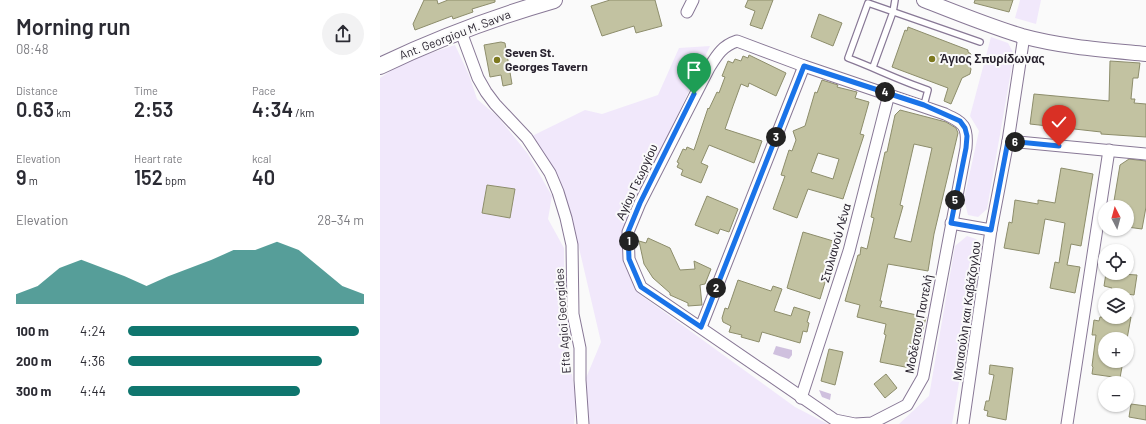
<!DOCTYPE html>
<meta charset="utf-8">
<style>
:root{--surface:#fff;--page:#f2f2f3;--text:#2b2b33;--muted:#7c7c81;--accent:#0f766e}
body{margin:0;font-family:Barlow,sans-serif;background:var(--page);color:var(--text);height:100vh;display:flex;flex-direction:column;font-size:15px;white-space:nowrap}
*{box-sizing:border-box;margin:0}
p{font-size:13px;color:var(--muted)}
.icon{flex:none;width:22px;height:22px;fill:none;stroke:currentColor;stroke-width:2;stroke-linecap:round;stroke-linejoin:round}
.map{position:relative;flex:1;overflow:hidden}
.side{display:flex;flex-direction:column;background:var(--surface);width:380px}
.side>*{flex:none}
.needle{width:26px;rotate:354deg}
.tools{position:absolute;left:718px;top:200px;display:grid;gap:8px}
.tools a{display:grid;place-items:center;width:36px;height:36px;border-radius:50%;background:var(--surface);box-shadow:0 1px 3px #0004;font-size:20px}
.pin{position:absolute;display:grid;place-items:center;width:34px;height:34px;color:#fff;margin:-41px -17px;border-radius:50% 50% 50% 0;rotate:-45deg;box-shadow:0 0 4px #0007}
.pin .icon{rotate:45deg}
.km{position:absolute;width:20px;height:20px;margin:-10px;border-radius:50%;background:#222;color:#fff;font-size:11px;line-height:20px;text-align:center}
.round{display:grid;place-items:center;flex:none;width:42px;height:42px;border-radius:21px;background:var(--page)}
.headline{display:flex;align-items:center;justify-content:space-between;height:68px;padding:0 16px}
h1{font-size:22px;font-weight:600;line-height:30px}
.metrics{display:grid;grid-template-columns:repeat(3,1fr);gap:6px;height:68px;padding:4px 16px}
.metrics div{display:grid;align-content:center}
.metrics b{font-size:20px;font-weight:600}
.metrics small{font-size:11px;font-weight:400}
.metrics p{font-size:11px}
.chart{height:112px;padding:8px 16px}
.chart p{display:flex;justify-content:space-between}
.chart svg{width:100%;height:72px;margin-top:4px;fill:var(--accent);opacity:.7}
ul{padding:0 16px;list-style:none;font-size:13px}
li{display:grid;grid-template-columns:64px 48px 1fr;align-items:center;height:30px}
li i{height:10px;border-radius:5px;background:var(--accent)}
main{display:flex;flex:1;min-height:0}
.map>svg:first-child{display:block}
.green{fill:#f1e8fb}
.water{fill:#cfc0de}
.building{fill:#c2c2a1;stroke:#8d8d6b;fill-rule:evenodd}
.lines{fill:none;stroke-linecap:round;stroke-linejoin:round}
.service-casing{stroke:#887896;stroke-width:8}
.minor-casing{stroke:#887896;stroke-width:13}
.tertiary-casing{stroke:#887896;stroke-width:16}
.secondary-casing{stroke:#887896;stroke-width:18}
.service{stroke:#fff;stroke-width:5.5}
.minor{stroke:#fff;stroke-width:11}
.tertiary{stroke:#fff;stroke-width:14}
.secondary{stroke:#fff;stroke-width:16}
.route-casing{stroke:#fff;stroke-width:8}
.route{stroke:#1a73e8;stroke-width:5}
.poi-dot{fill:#7d791f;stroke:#fafafa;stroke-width:1.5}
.labels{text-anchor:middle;stroke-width:4;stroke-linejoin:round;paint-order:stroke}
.street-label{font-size:12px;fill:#28222e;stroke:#fafafa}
.poi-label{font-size:12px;font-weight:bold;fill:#28222e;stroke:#fafafa;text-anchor:start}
</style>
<main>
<section class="side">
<div class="headline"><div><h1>Morning run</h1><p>08:48</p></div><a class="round"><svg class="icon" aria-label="share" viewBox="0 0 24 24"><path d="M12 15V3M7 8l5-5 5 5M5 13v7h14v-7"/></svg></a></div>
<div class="metrics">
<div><p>Distance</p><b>0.63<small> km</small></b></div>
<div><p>Time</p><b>2:53</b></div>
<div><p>Pace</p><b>4:34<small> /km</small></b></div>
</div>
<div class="metrics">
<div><p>Elevation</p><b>9<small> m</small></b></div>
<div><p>Heart rate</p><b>152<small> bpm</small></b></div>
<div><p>kcal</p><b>40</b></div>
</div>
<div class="chart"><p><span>Elevation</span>28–34 m</p>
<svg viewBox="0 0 160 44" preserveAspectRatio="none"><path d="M0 44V38L10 33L20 22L30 17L40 22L50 27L60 33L70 27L80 22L90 17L100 11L110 11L120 6L130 11L140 22L150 33L160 38V44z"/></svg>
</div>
<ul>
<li><b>100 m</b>4:24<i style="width:98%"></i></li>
<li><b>200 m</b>4:36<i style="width:82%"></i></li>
<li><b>300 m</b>4:44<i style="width:73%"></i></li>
</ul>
</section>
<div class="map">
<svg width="766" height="424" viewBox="0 0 766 424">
<rect width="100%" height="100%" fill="#fafafa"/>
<g class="green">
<path d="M640,0h21l-5,24 -21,-6z"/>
<path d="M611,37l17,6 6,11 -27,155 -9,8 -10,-2 -4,-16 15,-68 -9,-15z"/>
<path d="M75,45l14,30 8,24 21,18 30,37 24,42 -4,23 16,29 1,80 11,72 -2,24h-194v-346l24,-16z"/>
<path d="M330,46l-86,184v33l14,30 157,114 33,17h-239l-3,-46 15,-36 -29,-124 -19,-50 -21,-32 53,-26 17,4 56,-19 21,-47z"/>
<path d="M587,236l9,3 6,7 -30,178h-53l30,-28 26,-150z"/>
</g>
<g class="water">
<path d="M396,346l16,4v5l-3,4 -16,-5z"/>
<path d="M439,390l12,4 -1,6 -8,-3z"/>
</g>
<g class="building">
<path d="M44,0h13l1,4 10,-4h47v2l-23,7 1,3 -20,7 -1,-3 -37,14 -2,-6z"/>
<path d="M230,0h45l7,26 -26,7 -2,-7 -32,10 -11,-30z"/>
<path d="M368,0h25l-11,29 -12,-4 5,-14 -10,-4z"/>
<path d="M595,0h38l-4,12 -35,-9z"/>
<path d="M439,14l23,9 -9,23 -22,-9z"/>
<path d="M528,27l60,23v2l3,2 -3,9 3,6 -1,5 -8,4 -11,26 -7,-3 4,-13 -56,-21 13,-37 2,1z"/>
<path d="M121,42l4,1 7,41 -9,2 -2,-11 -11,2 -6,-32z"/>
<path d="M369,55l37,18 -10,23 -27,-13 -1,4 -7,-3 -8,22 -8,23 37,12 -8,22 -45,-18 -8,18 7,3 -7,17 -20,-8 2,-5 -6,-3 2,-4 -2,-1 6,-13 3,1 1,-3 7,3 14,-42 1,1 8,-17 2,1 6,-16 -3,-1 6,-15 5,2 2,-4 6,2 2,-5 5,2z"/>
<path d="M730,61l30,2 -2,15h-5l-2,21h4l-1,4 12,1v33l-45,-3v-2l-71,-8 4,-30 75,7z"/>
<path d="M442,80l16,5 -1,2 20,5 -2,6 14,4 -9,32 4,1 -21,64 -35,-10 -11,29 -24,-9 12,-33 -4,-1 8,-25 3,1 4,-11 -3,-9 12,-5 10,-34 2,1zM438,153l21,6 -6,20 -22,-7z"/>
<path d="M520,110l46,12 10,6 2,5 -24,101 -6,37 -40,-7 -8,37h2l-2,6 46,10 -6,25 -4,-1 -6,27 -30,-6 6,-27 -2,-1 2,-10 -29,-7 3,-12 -15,-4 13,-46h2l1,-8 6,2 7,-31 -3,-1 14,-65h2l8,-37zM534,144l18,4 -21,94 -17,-4 9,-32 -3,-1z"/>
<path d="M749,159l17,2v46l-4,22 -15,-2v-20h-14l7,-42z"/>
<path d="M681,168l32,6 -12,72 -10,-2 -4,21 13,2 -5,26 -25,-5 5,-26 4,1 6,-40 -20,-4 -6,35 -35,-6 5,-26 3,1 3,-23 23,4v-4l17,3z"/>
<path d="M107,185l28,4 -5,29 -28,-5z"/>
<path d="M327,196l31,13 -9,23 -9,-3 -2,5 -23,-9z"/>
<path d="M423,232l37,11 -7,24 -3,-1 -10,33 -33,-11z"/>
<path d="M268,238l22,10 10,22 15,-1 -1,-8 17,8 -6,15 -5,1 2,20 -14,1v-3l-18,-8v-2l-17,-15 -9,-14 -5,-23 7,2z"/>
<path d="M726,273l31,2 -3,20 -23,-3 1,-4 -8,-2z"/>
<path d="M358,280l33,11 2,-5 9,3 -8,22 17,5 3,-9 16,5 -3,10 2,1 -2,9 -4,-1 -3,12 -38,-11 -3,10 -18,-5 1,-2 -13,-3 2,-6 -8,-4 -1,-4 3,-10 3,1z"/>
<path d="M720,317h31l-4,22 -22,-2v24h18l-3,17 -28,-4 1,-7 -1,-1 4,-31h-4l2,-15 5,1z"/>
<path d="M449,349l14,3 -8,33 -14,-4z"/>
<path d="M610,365l23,3 -7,52 -19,-4 1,-5 -4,-1 2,-9h3l5,-26 -5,-1z"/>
<path d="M506,374l11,14 -12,10 -11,-14z"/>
<path d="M751,404l15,2v14l-17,-3z"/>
</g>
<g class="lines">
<g class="service-casing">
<g id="service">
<path d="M493,67l20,-55 2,-12"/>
<path d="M544,105l4,-15c-28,-9 -53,-22 -80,-32l20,-55 112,39"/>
</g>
</g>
<g class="minor-casing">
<g id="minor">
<path d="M307,12l6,-12"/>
<path d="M81,32l17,46 8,14 9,12 32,34 23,35 8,19 8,26 6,27 1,69 7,34v32l3,44"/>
<path d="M357,41l67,25 141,48c19,9 23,12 21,34l-43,229 -16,28 -35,18 -17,1 -20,-4 -194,-133 -12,-28 -1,-27 12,-29 69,-135c8,-13 13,-22 28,-27z"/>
<path d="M628,141l138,13"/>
<path d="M571,223l40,7"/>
<path d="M321,327l103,-261"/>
<path d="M421,398l48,-147 40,-157"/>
<path d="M583,424l28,-194 17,-89 16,-105"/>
<path d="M687,424l42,-274"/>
</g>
</g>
<g class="tertiary-casing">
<path id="tertiary" d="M544,0c33,13 65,26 98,36 40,11 83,14 124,18"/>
</g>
<g class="secondary-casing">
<path id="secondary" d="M0,66c56,-27 115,-49 174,-66"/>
</g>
<use href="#service" class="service"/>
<use href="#minor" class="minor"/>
<use href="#tertiary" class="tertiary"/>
<use href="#secondary" class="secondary"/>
</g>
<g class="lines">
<g class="route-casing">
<path id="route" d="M314,94l-54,109 -12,29 1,27 12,28 60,40 103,-261 120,39 36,16 5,7 2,8 -1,12 -15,75 40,7 17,-89 51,5"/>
</g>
<use href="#route" class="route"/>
</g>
<g class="poi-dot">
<circle cx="552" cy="59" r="4"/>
<circle cx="117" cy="60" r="4"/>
</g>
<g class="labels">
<g class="street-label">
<text transform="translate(75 35) rotate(-21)" y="4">Ant. Georgiou M. Savva</text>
<text transform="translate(257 182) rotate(-65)" y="4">Αγίου Γεωργίου</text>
<text transform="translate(456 243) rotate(-74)" y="4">Στυλιανού Λένα</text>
<text transform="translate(587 311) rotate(-82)" y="4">Μισιαούλη και Καβάζογλου</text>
<text transform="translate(183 321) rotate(-94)" y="4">Efta Agioi Georgides</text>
<text transform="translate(539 324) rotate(-79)" y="4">Μοδέστου Παντελή</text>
</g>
<g class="poi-label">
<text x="125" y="57">Seven St.<tspan x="125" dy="14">Georges Tavern</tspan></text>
<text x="560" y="63">Άγιος Σπυρίδωνας</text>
</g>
</g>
</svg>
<div class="tools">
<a><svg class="needle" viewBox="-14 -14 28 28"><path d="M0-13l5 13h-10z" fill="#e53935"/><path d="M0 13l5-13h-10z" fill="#7c7c81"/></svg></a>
<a><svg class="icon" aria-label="locate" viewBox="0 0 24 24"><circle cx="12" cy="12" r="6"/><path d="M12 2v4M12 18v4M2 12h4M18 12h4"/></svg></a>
<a><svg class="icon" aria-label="layers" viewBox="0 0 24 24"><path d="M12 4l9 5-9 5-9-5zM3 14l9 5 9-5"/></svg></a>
<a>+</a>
<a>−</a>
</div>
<div class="pin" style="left:314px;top:94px;background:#1e9e55"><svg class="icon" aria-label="arrive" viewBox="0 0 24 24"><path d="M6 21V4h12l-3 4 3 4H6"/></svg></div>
<div class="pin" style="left:679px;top:146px;background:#d93025"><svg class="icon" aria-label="check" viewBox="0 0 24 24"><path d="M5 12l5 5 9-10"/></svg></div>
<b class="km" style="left:249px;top:241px">1</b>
<b class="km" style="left:336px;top:288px">2</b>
<b class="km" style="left:396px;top:137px">3</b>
<b class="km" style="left:505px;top:92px">4</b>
<b class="km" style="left:575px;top:200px">5</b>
<b class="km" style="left:635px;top:142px">6</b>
</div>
</main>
